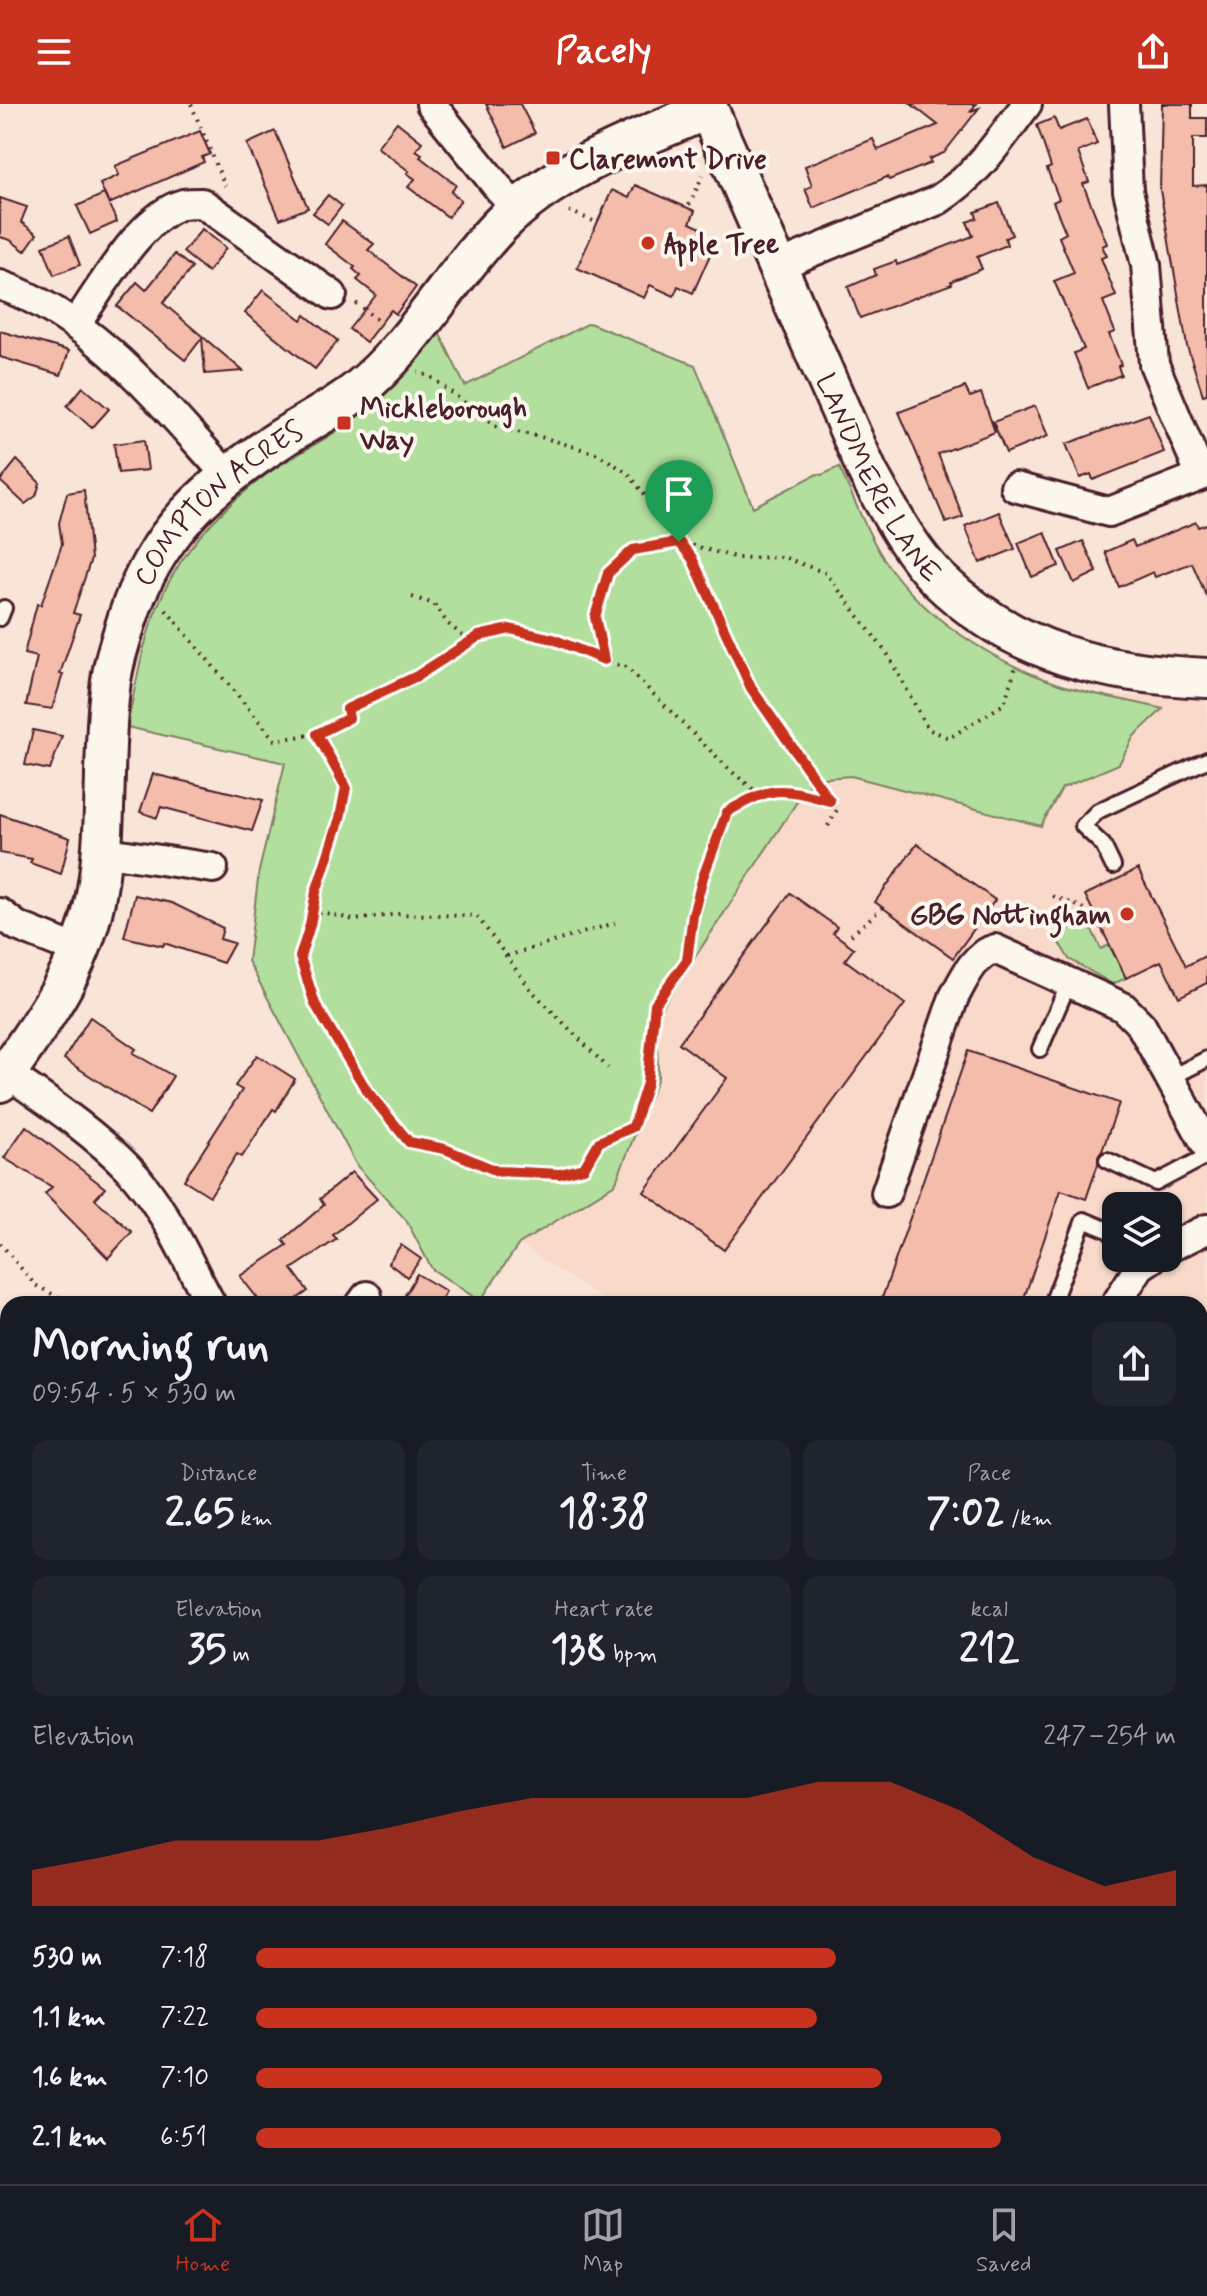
<!DOCTYPE html>
<meta charset="utf-8">
<style>
:root{--surface:#171b24;--page:#20242c;--text:#f1f3f6;--muted:#9ea1a6;--line:#363941;--accent:#c8321e}
body{margin:0;font-family:Mynerve,sans-serif;background:var(--page);color:var(--text);height:100vh;display:flex;flex-direction:column;font-size:30px;white-space:nowrap}
*{box-sizing:border-box;margin:0}
p{font-size:26px;color:var(--muted)}
.icon{flex:none;width:44px;height:44px;fill:none;stroke:currentColor;stroke-width:2;stroke-linecap:round;stroke-linejoin:round}
.map{position:relative;flex:1;overflow:hidden}
.details{position:absolute;left:0px;top:1192px;width:1208px;height:888px;display:flex;flex-direction:column;background:var(--surface);border-radius:24px 24px 0 0;box-shadow:0 2px 6px #0004}
.details>*{flex:none}
.fabs{position:absolute;left:1102px;top:1088px;display:grid;gap:16px}
.fabs a{display:grid;place-items:center;width:80px;height:80px;border-radius:16px;background:var(--surface);box-shadow:0 2px 6px #0004;font-size:40px}
.pin{position:absolute;display:grid;place-items:center;width:68px;height:68px;color:#fff;margin:-82px -34px;border-radius:50% 50% 50% 0;rotate:-45deg;box-shadow:0 0 8px #0007}
.pin .icon{rotate:45deg}
.round{display:grid;place-items:center;flex:none;width:84px;height:84px;border-radius:16px;background:var(--page)}
.headline{display:flex;align-items:center;justify-content:space-between;height:136px;padding:0 32px}
h1{font-size:44px;font-weight:700;line-height:60px}
.stats{display:grid;grid-template-columns:repeat(3,1fr);gap:12px;height:136px;padding:8px 32px}
.stats div{display:grid;align-content:center;border-radius:16px;background:var(--page);text-align:center}
.stats b{font-size:40px;font-weight:700}
.stats small{font-size:22px;font-weight:400}
.stats p{font-size:22px}
.chart{height:224px;padding:16px 32px}
.chart p{display:flex;justify-content:space-between}
.chart svg{width:100%;height:144px;margin-top:8px;fill:var(--accent);opacity:.7}
ul{padding:0 32px;list-style:none;font-size:26px}
li{display:grid;grid-template-columns:128px 96px 1fr;align-items:center;height:60px}
li i{height:20px;border-radius:10px;background:var(--accent)}
header{display:flex;justify-content:space-between;align-items:center;height:104px;padding:0 32px;background:var(--accent);color:#fff;font-size:36px;font-weight:700}
.menu{display:flex;justify-content:space-around;align-items:center;height:112px;border-top:2px solid var(--line);background:var(--surface);font-size:22px;color:var(--muted)}
.menu a{display:grid;justify-items:center;gap:4px}
.menu .on{color:var(--accent)}
.map>svg:first-child{display:block}
.built{fill:#f8d9ca;fill-rule:evenodd}
.green{fill:#b2df9d;stroke:#7e7f64;stroke-width:2}
.building{fill:#f4bcaa;stroke:#4a1f2b;stroke-width:2}
.lines{fill:none;stroke-linecap:round;stroke-linejoin:round}
.lane-casing{stroke:#4a1f2b;stroke-width:20}
.street-casing{stroke:#4a1f2b;stroke-width:34}
.secondary-casing{stroke:#4a1f2b;stroke-width:44}
.path{stroke:#4a1f2b;stroke-width:4;stroke-dasharray:2 6;stroke-linecap:butt}
.lane{stroke:#fbf7ec;stroke-width:14}
.street{stroke:#fbf7ec;stroke-width:28}
.secondary{stroke:#fbf7ec;stroke-width:38}
.route-casing{stroke:#fff;stroke-width:16}
.route{stroke:#c8321e;stroke-width:10}
.poi-dot{fill:#c8321e;stroke:#fbf7ec;stroke-width:3}
.labels{text-anchor:middle;stroke-width:8;stroke-linejoin:round;paint-order:stroke}
.poi-label{font-size:28px;font-weight:bold;fill:#4a1f2b;stroke:#fbf7ec;text-anchor:start}
.street-label{font-size:28px;fill:#4a1f2b;stroke:#fbf7ec}
</style>
<header><svg class="icon" aria-label="menu" viewBox="0 0 24 24"><path d="M4 6h16M4 12h16M4 18h16"/></svg>Pacely<svg class="icon" aria-label="share" viewBox="0 0 24 24"><path d="M12 15V3M7 8l5-5 5 5M5 13v7h14v-7"/></svg></header>
<div class="map">
<svg width="1207" height="2080" viewBox="0 0 1207 2080">
<rect width="100%" height="100%" fill="#f9e5d8"/>
<filter id="ink" filterUnits="userSpaceOnUse"><feTurbulence type="fractalNoise" baseFrequency=".0125" numOctaves="2"/><feDisplacementMap in="SourceGraphic" scale="16" xChannelSelector="R" yChannelSelector="G"/><feConvolveMatrix kernelMatrix="1 2 1 2 8 2 1 2 1" color-interpolation-filters="sRGB"/></filter>
<g filter="url(#ink)">
<g class="built">
<path d="M1113,592h94v1488h-172l-4,-8h169v-872h-590l-91,-60 96,-60 43,-107 -2,-62 156,-236 39,-3 173,45zM1116,1102h52v52h-52z"/>
<path d="M8,1975v97h62l4,8h-74v-100z"/>
</g>
<g class="green">
<path d="M589,219l106,42 58,142 64,-33 5,1 17,-8c15,30 27,66 46,94 38,56 107,100 171,122 34,12 72,17 107,26l-29,27 -15,28 -57,24 -21,38 -190,-50 -39,3 -155,236 1,62 -43,107 -96,60 -39,57 -48,-32 -26,-49 -49,-54 -109,-205 11,-90 26,-108 -158,-36c9,-42 15,-85 32,-124 21,-52 64,-96 108,-129 28,-20 60,-34 87,-55 33,-25 59,-55 85,-87l26,54z"/>
<path d="M1063,811l27,11 11,23 8,-4 17,33 -13,6 -44,-25 -12,-20z"/>
</g>
<g class="building">
<path d="M486,0h34l15,29 -28,14z"/>
<path d="M911,0h65l-5,7 8,-3 -35,45 -15,6 2,4 -42,17 -2,-3 -74,31 -8,-19 7,-3 -7,-20 68,-27 5,11 60,-25z"/>
<path d="M1162,0h30v14h15v20h-14v48l14,-1v209l-4,1 -16,-49 -27,-156z"/>
<path d="M1054,14l5,12 28,-11 10,25 -19,8 11,30 -6,2 24,60 -5,2 5,10 -6,2 15,38 -13,5 12,31 -6,2 12,31 -3,1 3,9 -33,13 -14,-35 10,-4 -30,-68 20,-8 -15,-36 7,-4 -13,-31 6,-3 -12,-30 4,-2 -14,-42z"/>
<path d="M397,18l25,20 -6,8 6,4 -2,3 36,28 -5,7 10,8 -13,17 -40,-30 7,-8 -8,-6 2,-2 -32,-24z"/>
<path d="M200,27l10,23 -8,3 2,5 -95,42 -9,-20 19,-9 -4,-9z"/>
<path d="M275,27l33,77 -28,11 -33,-75z"/>
<path d="M635,81l60,26 -5,12 15,7 -4,10 13,6 -21,47 -15,-7 -4,10 -24,-11 -6,13 -67,-30 35,-78 17,8z"/>
<path d="M104,90l13,28 -27,12 -13,-28z"/>
<path d="M328,91l14,11 -14,18 -15,-11z"/>
<path d="M0,94l27,9 -6,15 16,12 -12,17 -15,-11 -10,-3z"/>
<path d="M999,99l13,32 -7,3 2,7 -30,12 5,12 -31,12 1,3 -92,34 -12,-31 28,-12 -2,-6 22,-8 1,4 11,-4 65,-25 -6,-14 10,-4 -2,-6z"/>
<path d="M342,117l32,23 -6,6 48,37 -20,27 -5,-4 -25,32 -17,-13 27,-34 -19,-15 4,-4 -8,-7 2,-2 -30,-23z"/>
<path d="M202,125l24,19 -18,24 -25,-20z"/>
<path d="M69,132l11,29 -26,10 -11,-29z"/>
<path d="M175,150l17,14 -29,35 80,68 -38,3 -3,-36 -17,22 -68,-54 20,-24 9,8z"/>
<path d="M263,186l39,30 3,-5 33,26 -23,28 -70,-56z"/>
<path d="M0,227l69,20 -8,24 -61,-18z"/>
<path d="M83,283l26,22 -17,19 -25,-22z"/>
<path d="M965,283l5,10 11,-4 14,39 -57,22 25,63 -17,6 -47,-111z"/>
<path d="M1035,302l13,30 -42,17 -13,-31z"/>
<path d="M1149,310l15,38 -71,28 -2,-6 -11,4 -14,-34z"/>
<path d="M144,336l4,30 -30,3 -4,-29z"/>
<path d="M17,356l23,23 -4,13 -11,8 -25,-23z"/>
<path d="M84,386l7,69 -18,54 7,2 -20,59h3l-11,35 -26,-4 11,-48 -13,-3 13,-50 4,1 21,-61 -3,-21 8,-30z"/>
<path d="M999,408l16,37 -35,14 -15,-37z"/>
<path d="M1196,418l2,5 9,-3v73l-15,-34 -37,14 -2,-5 -34,15 -14,-35 27,-12 3,7z"/>
<path d="M1045,428l14,34 -27,11 -14,-34z"/>
<path d="M1083,437l14,31 -23,11 -14,-32z"/>
<path d="M33,626l29,6 -12,34 -25,-5z"/>
<path d="M153,670l110,26 -11,31 -91,-24 -4,11 -17,-6z"/>
<path d="M0,710l70,24 -9,36 -31,-11 2,-4 -32,-6z"/>
<path d="M917,740l78,56 -42,58 -78,-56z"/>
<path d="M1138,765l48,97 21,-11v28l-28,14 -18,-36 -35,17 -41,-83z"/>
<path d="M790,789l47,34 -4,6 21,15 -9,12 60,44 -181,246 -80,-58 83,-114 -48,-35z"/>
<path d="M135,791l37,8 51,25 -3,11 14,4 -11,20 -59,-20 -1,3 -39,-9z"/>
<path d="M90,913l46,32 -3,4 40,23 -24,38 -85,-55z"/>
<path d="M968,947l151,52 -17,48 -4,5v8l-12,35 -25,-9 -39,114h-142z"/>
<path d="M257,951l38,24 -19,32 -3,-2 -31,48 -5,-3 -27,42 -26,-16 58,-90 -7,-4z"/>
<path d="M26,1022l79,62 -10,11 37,33 -24,26 -63,-64 7,-7 -48,-29z"/>
<path d="M352,1068l25,27 -44,36 4,4 -45,30 16,22 -18,13h-28l-22,-28 47,-31 -4,-5 41,-35 -4,-6z"/>
<path d="M401,1141l20,14 -14,18 -19,-14z"/>
<path d="M417,1170l29,17 -7,13h-39z"/>
</g>
<g class="lines">
<g class="lane-casing">
<g id="lane">
<path d="M0,514l4,-10"/>
<path d="M1113,762l-10,-21 -20,-19 15,-15 109,-51"/>
<path d="M1040,945l29,-67"/>
<path d="M1170,974l37,-19"/>
<path d="M1107,1056l49,23 51,-27"/>
<path d="M1052,1200l32,-84 24,10 8,8"/>
<path d="M1200,1649l7,4"/>
<path d="M1202,1836l5,-10"/>
</g>
</g>
<g class="street-casing">
<g id="street">
<path d="M431,0l85,106"/>
<path d="M777,162l161,-66c41,-27 60,-58 89,-96"/>
<path d="M0,181c96,34 160,117 227,190"/>
<path d="M76,220c25,-35 64,-108 107,-120 5,-1 13,-1 19,-1l130,92"/>
<path d="M1015,383l94,25 92,-36 -47,-112 -8,-99 -18,-74 -4,-87"/>
<path d="M101,747l112,17"/>
<path d="M0,809l17,13 63,25"/>
<path d="M7,969c41,29 85,58 121,95 36,37 58,91 83,136"/>
<path d="M886,1089l68,-196c10,-18 20,-43 41,-48l128,58 18,18 66,121"/>
<path d="M1168,1144l39,-19"/>
<path d="M361,1200l6,-8"/>
<path d="M1116,1200l24,-38 12,-8"/>
<path d="M0,1382l8,9"/>
<path d="M0,1571l8,-3"/>
<path d="M1200,1730l7,-14"/>
<path d="M269,2072l3,8"/>
<path d="M642,2072v8"/>
<path d="M878,2072l3,8"/>
</g>
</g>
<g class="secondary-casing">
<g id="secondary">
<path id="s1" d="M706,0l162,369c21,37 41,77 71,107 76,73 166,94 268,98"/>
<path id="s2" d="M0,978c43,-62 85,-117 97,-193 11,-66 5,-134 13,-200 2,-23 10,-47 17,-69 27,-86 82,-135 155,-182 25,-16 52,-29 76,-48 57,-46 92,-114 143,-166 56,-56 136,-84 207,-115"/>
<path d="M0,1856l8,18"/>
<path d="M91,2072l2,8"/>
</g>
</g>
<g class="path">
<path d="M191,0l34,82"/>
<path d="M689,101l14,-30"/>
<path d="M569,107l29,12"/>
<path d="M356,199l25,20"/>
<path d="M412,493l22,7 14,20 23,18"/>
<path d="M166,506l109,130 42,-6 32,-16 -2,-9c25,-12 50,-22 74,-35 28,-15 54,-42 87,-44 30,-3 86,28 118,37l105,104 28,23"/>
<path d="M604,556l-9,-43 13,-44 25,-23 46,-8 59,16 45,-1 43,16 62,82 40,74 21,9 55,-34 12,-38"/>
<path d="M317,630l29,53 -6,31 -24,74 -6,33 -10,32 15,47 52,87 42,51 36,7 52,22 63,3 24,-6 15,-26 34,-15 14,-44 8,-79 32,-44 6,-45 10,-38 24,-65c47,-27 51,-25 103,-11l-79,-113 -59,-130 -63,-84 -31,-20 -53,-16 -47,-10 -67,-51 -13,-5"/>
<path d="M828,722l10,-18 -8,-7"/>
<path d="M1053,792l30,12 21,25"/>
<path d="M312,813l11,-5 31,8 44,-6 79,2 54,74 77,78"/>
<path d="M851,831l31,-27"/>
<path d="M507,852l108,-33"/>
<path d="M0,1139l35,42 36,19"/>
<path d="M0,1957l8,-5"/>
</g>
<use href="#lane" class="lane"/>
<use href="#street" class="street"/>
<use href="#secondary" class="secondary"/>
</g>
</g>
<g class="lines" filter="url(#ink)">
<g class="route-casing">
<path id="route" d="M679,438l13,16 59,130 79,113c-52,-14 -56,-16 -103,11l-24,65 -10,38 -6,45 -32,44 -8,79 -14,44 -34,15 -15,26 -24,6 -63,-3 -52,-22 -36,-7 -42,-51 -52,-87 -15,-47 10,-32 6,-33 24,-74 6,-31 -29,-53 32,-16 -2,-9 70,-33 62,-40 31,-7 43,10 51,21 -9,-43 13,-44 25,-23z"/>
</g>
<use href="#route" class="route"/>
</g>
<g class="poi-dot">
<rect x="545" y="46" width="16" height="16" rx="4"/>
<circle cx="648" cy="139" r="8"/>
<rect x="336" y="311" width="16" height="16" rx="4"/>
<circle cx="1127" cy="810" r="8"/>
</g>
<g class="labels">
<g class="poi-label">
<text x="569" y="64">Claremont Drive</text>
<text x="664" y="149">Apple Tree</text>
<text x="360" y="313">Mickleborough<tspan x="360" dy="32">Way</tspan></text>
<text x="1111" y="820" text-anchor="end">GBG Nottingham</text>
</g>
<g class="street-label">
<text dy="10" stroke="none"><textPath href="#s1" startOffset="412">LANDMERE LANE</textPath></text>
<text dy="10" stroke="none"><textPath href="#s2" startOffset="642">COMPTON ACRES</textPath></text>
</g>
</g>
</svg>
<div class="fabs">
<a><svg class="icon" aria-label="layers" viewBox="0 0 24 24"><path d="M12 4l9 5-9 5-9-5zM3 14l9 5 9-5"/></svg></a>
</div>
<div class="pin" style="left:679px;top:438px;background:#1e9e55"><svg class="icon" aria-label="arrive" viewBox="0 0 24 24"><path d="M6 21V4h12l-3 4 3 4H6"/></svg></div>
<section class="details">
<div class="headline"><div><h1>Morning run</h1><p>09:54 · 5 × 530 m</p></div><a class="round"><svg class="icon" aria-label="share" viewBox="0 0 24 24"><path d="M12 15V3M7 8l5-5 5 5M5 13v7h14v-7"/></svg></a></div>
<div class="stats">
<div><p>Distance</p><b>2.65<small> km</small></b></div>
<div><p>Time</p><b>18:38</b></div>
<div><p>Pace</p><b>7:02<small> /km</small></b></div>
</div>
<div class="stats">
<div><p>Elevation</p><b>35<small> m</small></b></div>
<div><p>Heart rate</p><b>138<small> bpm</small></b></div>
<div><p>kcal</p><b>212</b></div>
</div>
<div class="chart"><p><span>Elevation</span>247–254 m</p>
<svg viewBox="0 0 160 44" preserveAspectRatio="none"><path d="M0 44V33L10 29L20 24L30 24L40 24L50 20L60 15L70 11L80 11L90 11L100 11L110 6L120 6L130 15L140 29L150 38L160 33V44z"/></svg>
</div>
<ul>
<li><b>530 m</b>7:18<i style="width:63%"></i></li>
<li><b>1.1 km</b>7:22<i style="width:61%"></i></li>
<li><b>1.6 km</b>7:10<i style="width:68%"></i></li>
<li><b>2.1 km</b>6:51<i style="width:81%"></i></li>
</ul>
</section>
</div>
<nav class="menu">
<a class="on"><svg class="icon" aria-label="home" viewBox="0 0 24 24"><path d="M3 11l9-7 9 7M6 9v11h12V9"/></svg>Home</a>
<a><svg class="icon" aria-label="map" viewBox="0 0 24 24"><path d="M3 6l6-2 6 2 6-2v14l-6 2-6-2-6 2zM9 4v14M15 6v14"/></svg>Map</a>
<a><svg class="icon" aria-label="saved" viewBox="0 0 24 24"><path d="M7 4h10v16l-5-4-5 4z"/></svg>Saved</a>
</nav>
